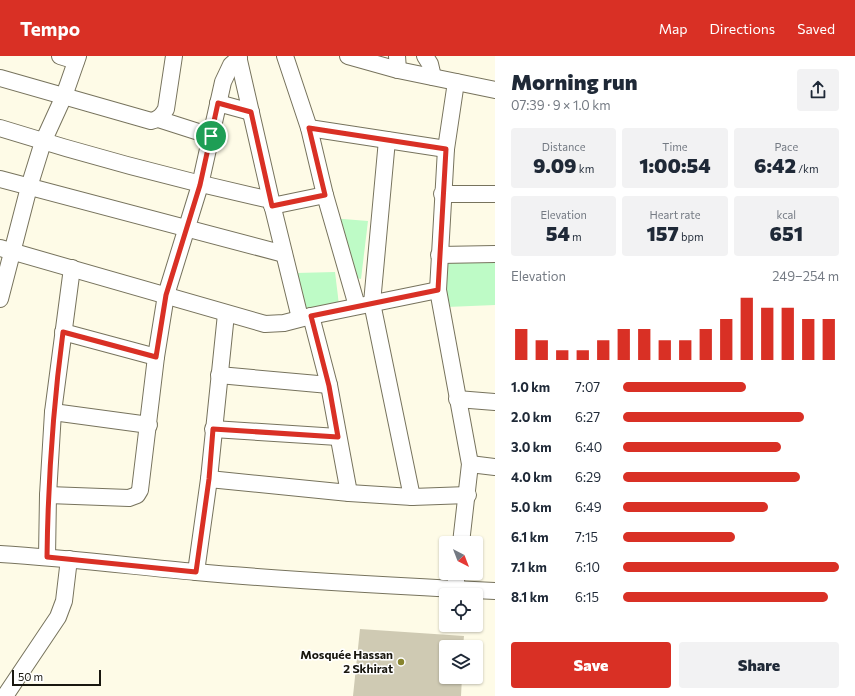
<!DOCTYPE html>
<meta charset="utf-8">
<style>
:root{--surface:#fff;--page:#f2f2f3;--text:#1f2937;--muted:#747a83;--accent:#d93025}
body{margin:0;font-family:Commissioner,sans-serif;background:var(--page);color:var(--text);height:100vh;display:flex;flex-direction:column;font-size:15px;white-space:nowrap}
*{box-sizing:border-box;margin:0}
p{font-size:13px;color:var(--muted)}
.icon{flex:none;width:22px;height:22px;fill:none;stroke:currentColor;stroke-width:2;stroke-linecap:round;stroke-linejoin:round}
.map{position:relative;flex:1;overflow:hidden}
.side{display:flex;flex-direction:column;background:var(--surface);width:360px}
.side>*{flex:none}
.needle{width:26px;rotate:138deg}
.tools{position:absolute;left:439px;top:480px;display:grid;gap:8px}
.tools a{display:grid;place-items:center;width:44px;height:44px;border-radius:4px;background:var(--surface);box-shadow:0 1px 3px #0004;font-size:20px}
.scale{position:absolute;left:12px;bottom:10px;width:89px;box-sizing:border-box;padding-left:4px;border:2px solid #19170f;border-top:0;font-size:11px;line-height:14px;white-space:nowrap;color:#19170f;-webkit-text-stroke:3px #fff;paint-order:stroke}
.pin{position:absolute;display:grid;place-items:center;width:34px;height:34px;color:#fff;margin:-17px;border:2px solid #fff;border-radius:50%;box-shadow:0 1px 4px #0007}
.round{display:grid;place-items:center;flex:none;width:42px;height:42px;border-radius:4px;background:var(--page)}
.summary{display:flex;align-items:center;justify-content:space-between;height:68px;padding:0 16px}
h1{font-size:22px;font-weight:800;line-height:30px}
.metrics{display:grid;grid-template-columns:repeat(3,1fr);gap:6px;height:68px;padding:4px 16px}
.metrics div{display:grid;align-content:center;border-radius:4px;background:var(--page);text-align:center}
.metrics b{font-size:20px;font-weight:800}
.metrics small{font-size:11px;font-weight:400}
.metrics p{font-size:11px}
.chart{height:112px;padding:8px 16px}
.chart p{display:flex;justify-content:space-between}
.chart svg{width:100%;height:72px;margin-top:4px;stroke:var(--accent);stroke-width:6}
.action{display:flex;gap:8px;margin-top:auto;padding:8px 16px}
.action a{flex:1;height:46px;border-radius:4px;background:var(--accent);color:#fff;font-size:16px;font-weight:800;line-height:46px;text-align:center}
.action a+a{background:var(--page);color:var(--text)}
ul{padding:0 16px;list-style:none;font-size:13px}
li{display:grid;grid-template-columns:64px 48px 1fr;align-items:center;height:30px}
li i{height:10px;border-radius:5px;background:var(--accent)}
header{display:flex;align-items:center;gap:24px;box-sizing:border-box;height:56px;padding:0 20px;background:var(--accent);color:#fff}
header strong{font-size:19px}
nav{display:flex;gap:22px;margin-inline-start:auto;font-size:14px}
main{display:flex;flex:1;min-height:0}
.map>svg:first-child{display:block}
.green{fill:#befbc6}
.building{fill:#cfcab3}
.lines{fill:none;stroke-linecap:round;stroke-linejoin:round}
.minor-casing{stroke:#77735d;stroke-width:18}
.minor{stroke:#fff;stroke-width:16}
.route-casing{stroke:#fff;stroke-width:8}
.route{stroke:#d93025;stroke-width:5}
.poi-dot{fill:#87842d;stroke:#fff;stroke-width:1.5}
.labels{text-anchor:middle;stroke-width:3;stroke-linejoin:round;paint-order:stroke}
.poi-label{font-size:12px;font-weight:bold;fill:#19170f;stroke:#fff;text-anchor:end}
</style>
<header>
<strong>Tempo</strong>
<nav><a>Map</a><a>Directions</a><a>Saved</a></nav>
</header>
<main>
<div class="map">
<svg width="495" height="640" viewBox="0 0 495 640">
<rect width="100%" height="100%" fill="#fefbe7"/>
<g class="green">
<path d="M331,162l37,3 -7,58 -8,-2z"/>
<path d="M495,204v45l-48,2 -3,-46z"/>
<path d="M335,216l4,33 -34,6 -9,-38z"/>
</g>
<path class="building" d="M360,573l104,7 -1,11h-17v30h16l-1,19h-108z"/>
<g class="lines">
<g class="minor-casing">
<g id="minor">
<path d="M60,0l16,5"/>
<path d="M238,0l33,144 29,118"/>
<path d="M285,0l24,72 16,67 32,111"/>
<path d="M348,0l50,14 97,20"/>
<path d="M397,0l1,14"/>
<path d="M425,0l5,8 3,13"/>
<path d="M0,22l151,43c8,-2 11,-5 15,-12l8,-53"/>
<path d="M456,26l-10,67 -8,141 32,174 -9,79"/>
<path d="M218,47l33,9"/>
<path d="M158,63l53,17"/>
<path d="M0,72c89,28 179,52 271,72"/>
<path d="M309,72l137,21"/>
<path d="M387,84l-15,163 40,194"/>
<path d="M0,123l284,75"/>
<path d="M442,138h53"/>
<path d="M272,150l53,-11"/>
<path d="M0,192l265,76 19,-1 27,-7 127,-26"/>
<path d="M439,199l56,-1"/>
<path d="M0,243l29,-112 14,-45 21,-46 14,-40"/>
<path d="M311,260l18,69 20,108"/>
<path d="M63,276l93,25"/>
<path d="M219,319l110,10"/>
<path d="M457,343l38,3"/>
<path d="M53,356l96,13"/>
<path d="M213,373l125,8"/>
<path d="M470,408l25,3"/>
<path d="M209,423l140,14 63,4 56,-2"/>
<path d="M48,439l81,3 8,-3 3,-5 16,-133 10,-62 34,-110 23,-103 8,-17 8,-7"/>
<path d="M0,498c66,4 131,12 196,18 99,9 199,14 299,19"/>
<path d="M47,501l1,-62 5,-83 19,-144"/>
<path d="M196,516l13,-93 17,-165"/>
<path d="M455,533l2,-16"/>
<path d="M5,640l53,-79 6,-16 5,-42"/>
</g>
</g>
<use href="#minor" class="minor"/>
</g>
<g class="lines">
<g class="route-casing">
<path id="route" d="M218,47l33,9 21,94 53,-11 -16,-67 137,21 -8,141 -127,26 18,70 9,51 -125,-8 -4,50 -13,93 -149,-15c1,-77 6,-149 16,-225l93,25 10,-62 34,-110z"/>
</g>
<use href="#route" class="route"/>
</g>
<circle class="poi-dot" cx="401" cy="606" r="4"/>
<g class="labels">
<g class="poi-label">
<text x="393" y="603">Mosquée Hassan<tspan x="393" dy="14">2 Skhirat</tspan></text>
</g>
</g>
</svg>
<div class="tools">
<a><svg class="needle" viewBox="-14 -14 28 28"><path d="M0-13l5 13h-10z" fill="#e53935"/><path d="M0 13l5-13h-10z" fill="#747a83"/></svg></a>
<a><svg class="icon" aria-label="locate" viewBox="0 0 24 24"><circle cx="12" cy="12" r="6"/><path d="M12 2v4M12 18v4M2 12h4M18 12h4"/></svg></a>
<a><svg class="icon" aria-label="layers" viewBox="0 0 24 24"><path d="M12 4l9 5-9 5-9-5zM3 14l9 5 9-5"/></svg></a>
</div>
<div class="scale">50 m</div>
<div class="pin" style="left:211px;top:80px;background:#1e9e55"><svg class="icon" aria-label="arrive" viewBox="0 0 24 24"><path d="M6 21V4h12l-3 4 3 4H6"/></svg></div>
</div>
<section class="side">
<div class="summary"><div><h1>Morning run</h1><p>07:39 · 9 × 1.0 km</p></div><a class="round"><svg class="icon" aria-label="share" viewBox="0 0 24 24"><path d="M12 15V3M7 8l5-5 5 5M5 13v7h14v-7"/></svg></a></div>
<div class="metrics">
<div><p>Distance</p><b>9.09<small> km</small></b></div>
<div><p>Time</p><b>1:00:54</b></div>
<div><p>Pace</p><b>6:42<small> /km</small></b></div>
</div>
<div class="metrics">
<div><p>Elevation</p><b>54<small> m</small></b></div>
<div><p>Heart rate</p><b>157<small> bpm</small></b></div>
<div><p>kcal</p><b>651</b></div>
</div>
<div class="chart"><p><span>Elevation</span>249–254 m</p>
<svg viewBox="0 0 160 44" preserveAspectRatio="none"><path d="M5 44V25M15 44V32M25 44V38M35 44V38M45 44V32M55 44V25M65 44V25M75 44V32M85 44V32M95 44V25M105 44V19M115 44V6M125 44V12M135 44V12M145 44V19M155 44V19"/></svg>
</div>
<ul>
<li><b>1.0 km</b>7:07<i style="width:57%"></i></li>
<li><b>2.0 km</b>6:27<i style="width:84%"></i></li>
<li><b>3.0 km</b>6:40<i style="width:73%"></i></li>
<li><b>4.0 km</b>6:29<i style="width:82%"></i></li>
<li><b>5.0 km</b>6:49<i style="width:67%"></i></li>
<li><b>6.1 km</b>7:15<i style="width:52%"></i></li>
<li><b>7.1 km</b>6:10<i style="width:100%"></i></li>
<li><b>8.1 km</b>6:15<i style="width:95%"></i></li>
</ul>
<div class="action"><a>Save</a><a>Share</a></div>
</section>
</main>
